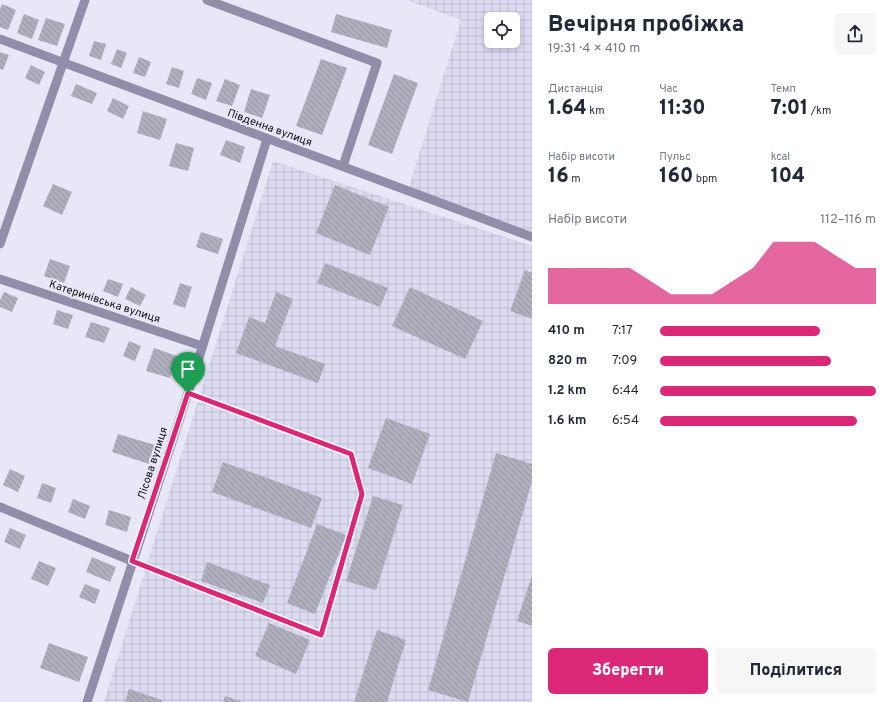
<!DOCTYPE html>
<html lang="uk">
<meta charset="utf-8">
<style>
:root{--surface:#fff;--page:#f6f6f7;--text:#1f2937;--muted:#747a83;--accent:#db2777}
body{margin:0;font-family:Overpass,sans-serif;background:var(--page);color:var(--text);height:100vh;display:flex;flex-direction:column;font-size:15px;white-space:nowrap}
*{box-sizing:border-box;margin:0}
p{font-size:13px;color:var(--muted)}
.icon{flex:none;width:22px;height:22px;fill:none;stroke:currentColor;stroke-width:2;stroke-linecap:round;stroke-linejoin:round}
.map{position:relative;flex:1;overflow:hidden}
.sheet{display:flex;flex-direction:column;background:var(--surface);width:360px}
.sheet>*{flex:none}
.tools{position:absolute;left:484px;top:12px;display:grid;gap:8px}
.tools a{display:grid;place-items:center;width:36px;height:36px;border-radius:6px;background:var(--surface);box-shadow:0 2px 6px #0003;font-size:20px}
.pin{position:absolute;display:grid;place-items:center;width:34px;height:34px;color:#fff;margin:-41px -17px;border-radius:50% 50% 50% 0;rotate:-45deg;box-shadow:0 0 4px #0007}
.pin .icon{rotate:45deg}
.round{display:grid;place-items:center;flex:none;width:42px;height:42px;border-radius:6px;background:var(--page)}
.summary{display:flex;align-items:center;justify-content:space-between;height:68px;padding:0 16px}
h1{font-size:22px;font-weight:800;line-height:30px}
.metrics{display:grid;grid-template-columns:repeat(3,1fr);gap:6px;height:68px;padding:4px 16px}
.metrics div{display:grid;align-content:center}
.metrics b{font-size:20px;font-weight:800}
.metrics small{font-size:11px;font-weight:400}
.metrics p{font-size:11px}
.chart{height:112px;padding:8px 16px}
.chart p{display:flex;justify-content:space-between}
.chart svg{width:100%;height:72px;margin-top:4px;fill:var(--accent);opacity:.7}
.primary-button{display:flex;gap:8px;margin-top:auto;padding:8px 16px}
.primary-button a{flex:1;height:46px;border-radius:6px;background:var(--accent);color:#fff;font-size:16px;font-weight:800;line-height:46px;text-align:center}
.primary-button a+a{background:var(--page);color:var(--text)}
ul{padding:0 16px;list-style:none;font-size:13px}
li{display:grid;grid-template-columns:64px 48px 1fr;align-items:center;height:30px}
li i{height:10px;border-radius:5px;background:var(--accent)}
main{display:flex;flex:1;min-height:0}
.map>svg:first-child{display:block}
.industrial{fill:url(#industrial-grid);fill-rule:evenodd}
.building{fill:url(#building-back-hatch)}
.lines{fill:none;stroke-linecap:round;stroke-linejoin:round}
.lane{stroke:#918eaa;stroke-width:4.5}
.street{stroke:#918eaa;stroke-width:9}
.route-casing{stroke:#fff;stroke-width:8}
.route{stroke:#db2777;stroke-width:5}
.labels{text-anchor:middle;stroke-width:4;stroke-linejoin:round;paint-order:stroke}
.street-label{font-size:11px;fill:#111015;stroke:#e8e7f7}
</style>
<main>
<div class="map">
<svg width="532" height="702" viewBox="0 0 532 702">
<defs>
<pattern id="industrial-grid" width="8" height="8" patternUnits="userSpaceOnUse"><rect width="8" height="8" fill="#dddbf2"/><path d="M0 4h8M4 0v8" fill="none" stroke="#bdbbcf"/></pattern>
<pattern id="building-back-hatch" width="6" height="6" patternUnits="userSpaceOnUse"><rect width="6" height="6" fill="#afaebd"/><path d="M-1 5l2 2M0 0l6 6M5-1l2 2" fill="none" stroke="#9695a2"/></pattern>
</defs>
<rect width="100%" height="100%" fill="#e8e7f7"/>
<g class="industrial">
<path d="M407,0h125v237l-124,-47 53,-170zM491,19h22v22h-22z"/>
<path d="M273,161l259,85v456h-428z"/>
</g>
<g class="building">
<path d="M2,4l14,6 -8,20 -8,-3v-18z"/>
<path d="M24,14l15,6 -7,19 -15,-6z"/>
<path d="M336,14l56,16 -5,18 -56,-16z"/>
<path d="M46,18l19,6 -8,22 -19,-6z"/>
<path d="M94,41l12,3 -5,16 -12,-4z"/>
<path d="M117,49l10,4 -6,15 -10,-4z"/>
<path d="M0,52l9,3 -6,15 -3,-1z"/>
<path d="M139,57l12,5 -6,15 -12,-4z"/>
<path d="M321,59l26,9 -25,67 -26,-9z"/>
<path d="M31,65l14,7 -6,13 -14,-7z"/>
<path d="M172,67l12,4 -5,17 -13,-4z"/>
<path d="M394,74l24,9 -26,71 -24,-9z"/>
<path d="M197,78l15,5 -6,17 -15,-6z"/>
<path d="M225,79l15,6 -8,21 -16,-5z"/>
<path d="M76,84l21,9 -5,11 -21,-8z"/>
<path d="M251,89l19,6 -8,23 -18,-6z"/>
<path d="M113,98l16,8 -6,13 -16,-8z"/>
<path d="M143,111l24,8 -7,21 -23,-7z"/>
<path d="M226,140l19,7 -5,16 -20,-8z"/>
<path d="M176,143l18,5 -6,23 -19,-5z"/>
<path d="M53,184l19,8 -10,23 -19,-9z"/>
<path d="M335,185l54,22 -19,48 -54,-22z"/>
<path d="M201,232l22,7 -5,15 -22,-7z"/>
<path d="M50,259l20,7 -6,17 -20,-7z"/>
<path d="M325,263l63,25 -8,19 -63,-24z"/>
<path d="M525,270l7,3v46l-22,-8z"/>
<path d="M108,279l15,5 -5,13 -15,-6z"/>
<path d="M180,283l12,4 -7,21 -12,-4z"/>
<path d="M131,287l15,8 -6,11 -15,-7z"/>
<path d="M410,287l73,34 -18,38 -73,-33z"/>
<path d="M4,292l14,6 -6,14 -12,-5v-7z"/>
<path d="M276,292l17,7 -18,47 50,18 -7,19 -82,-30 13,-36 16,6z"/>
<path d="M57,310l16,5 -5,14 -15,-5z"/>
<path d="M91,322l19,6 -6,15 -19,-6z"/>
<path d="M129,341l12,5 -6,15 -12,-5z"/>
<path d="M154,348l23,8 -7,22 -24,-7z"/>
<path d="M386,418l44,16 -18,50 -44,-16z"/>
<path d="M118,434l37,11 -6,19 -37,-12z"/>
<path d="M496,453l36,11v17l-64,221 -40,-12z"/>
<path d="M223,462l99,36 -11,30 -99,-36z"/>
<path d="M10,469l15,7 -7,16 -15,-7z"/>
<path d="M42,483l14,5 -5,15 -14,-5z"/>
<path d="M373,496l30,9 -27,85 -30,-9z"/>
<path d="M73,499l17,7 -5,13 -17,-7z"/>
<path d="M109,510l22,7 -4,15 -22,-7z"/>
<path d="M317,524l29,11 -31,79 -28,-11z"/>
<path d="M10,528l16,7 -6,14 -16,-7z"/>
<path d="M92,557l24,10 -6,15 -24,-10z"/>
<path d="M39,561l17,7 -8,18 -17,-7z"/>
<path d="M207,562l63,23 -7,18 -62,-22z"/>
<path d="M532,575v51l-15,-5z"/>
<path d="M85,584l15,6 -5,14 -16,-7z"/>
<path d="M269,623l41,17 -14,34 -41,-18z"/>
<path d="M377,630l29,10 -19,62h-33z"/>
<path d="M49,643l39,14 -9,25 -39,-14z"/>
<path d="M129,689l33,11v2h-37z"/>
<path d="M225,696l18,6h-20z"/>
</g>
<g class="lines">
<path class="lane" d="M132,561l189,74 41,-141 -11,-40 -163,-61"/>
<g class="street">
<path d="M207,0l170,63 -34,103"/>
<path d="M0,39l532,198"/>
<path d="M0,244l85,-244"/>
<path d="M0,279l202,67"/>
<path d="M0,507l132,54"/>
<path d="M87,702l101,-309 79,-254"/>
</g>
</g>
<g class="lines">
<g class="route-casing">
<path id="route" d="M188,393l163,61 11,40 -41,141 -189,-74z"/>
</g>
<use href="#route" class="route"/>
</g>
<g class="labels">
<g class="street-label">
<text transform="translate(270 127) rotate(20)" y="4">Південна вулиця</text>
<text transform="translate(105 301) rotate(18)" y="4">Катеринівська вулиця</text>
<text transform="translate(152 463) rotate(-72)" y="4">Лісова вулиця</text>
</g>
</g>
</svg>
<div class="tools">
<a><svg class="icon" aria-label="locate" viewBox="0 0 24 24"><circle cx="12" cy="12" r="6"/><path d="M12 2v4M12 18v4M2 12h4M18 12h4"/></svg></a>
</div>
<div class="pin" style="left:188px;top:393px;background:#1e9e55"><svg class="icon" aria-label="arrive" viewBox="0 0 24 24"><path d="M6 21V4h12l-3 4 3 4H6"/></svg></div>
</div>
<section class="sheet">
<div class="summary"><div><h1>Вечірня пробіжка</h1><p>19:31 · 4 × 410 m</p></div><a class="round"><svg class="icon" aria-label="share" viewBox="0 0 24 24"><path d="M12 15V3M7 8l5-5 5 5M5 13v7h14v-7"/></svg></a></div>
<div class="metrics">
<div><p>Дистанція</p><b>1.64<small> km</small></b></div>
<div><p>Час</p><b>11:30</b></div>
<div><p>Темп</p><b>7:01<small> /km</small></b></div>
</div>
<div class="metrics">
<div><p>Набір висоти</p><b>16<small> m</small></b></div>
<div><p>Пульс</p><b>160<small> bpm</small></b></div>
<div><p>kcal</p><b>104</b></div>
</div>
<div class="chart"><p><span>Набір висоти</span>112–116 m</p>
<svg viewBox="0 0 160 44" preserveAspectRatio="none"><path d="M0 44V22L10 22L20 22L30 22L40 22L50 30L60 38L70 38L80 38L90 30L100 22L110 6L120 6L130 6L140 14L150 22L160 22V44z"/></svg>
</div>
<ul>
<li><b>410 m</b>7:17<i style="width:74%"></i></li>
<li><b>820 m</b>7:09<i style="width:79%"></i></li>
<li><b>1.2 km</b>6:44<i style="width:100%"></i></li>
<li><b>1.6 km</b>6:54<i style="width:91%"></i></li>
</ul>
<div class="primary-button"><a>Зберегти</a><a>Поділитися</a></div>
</section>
</main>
